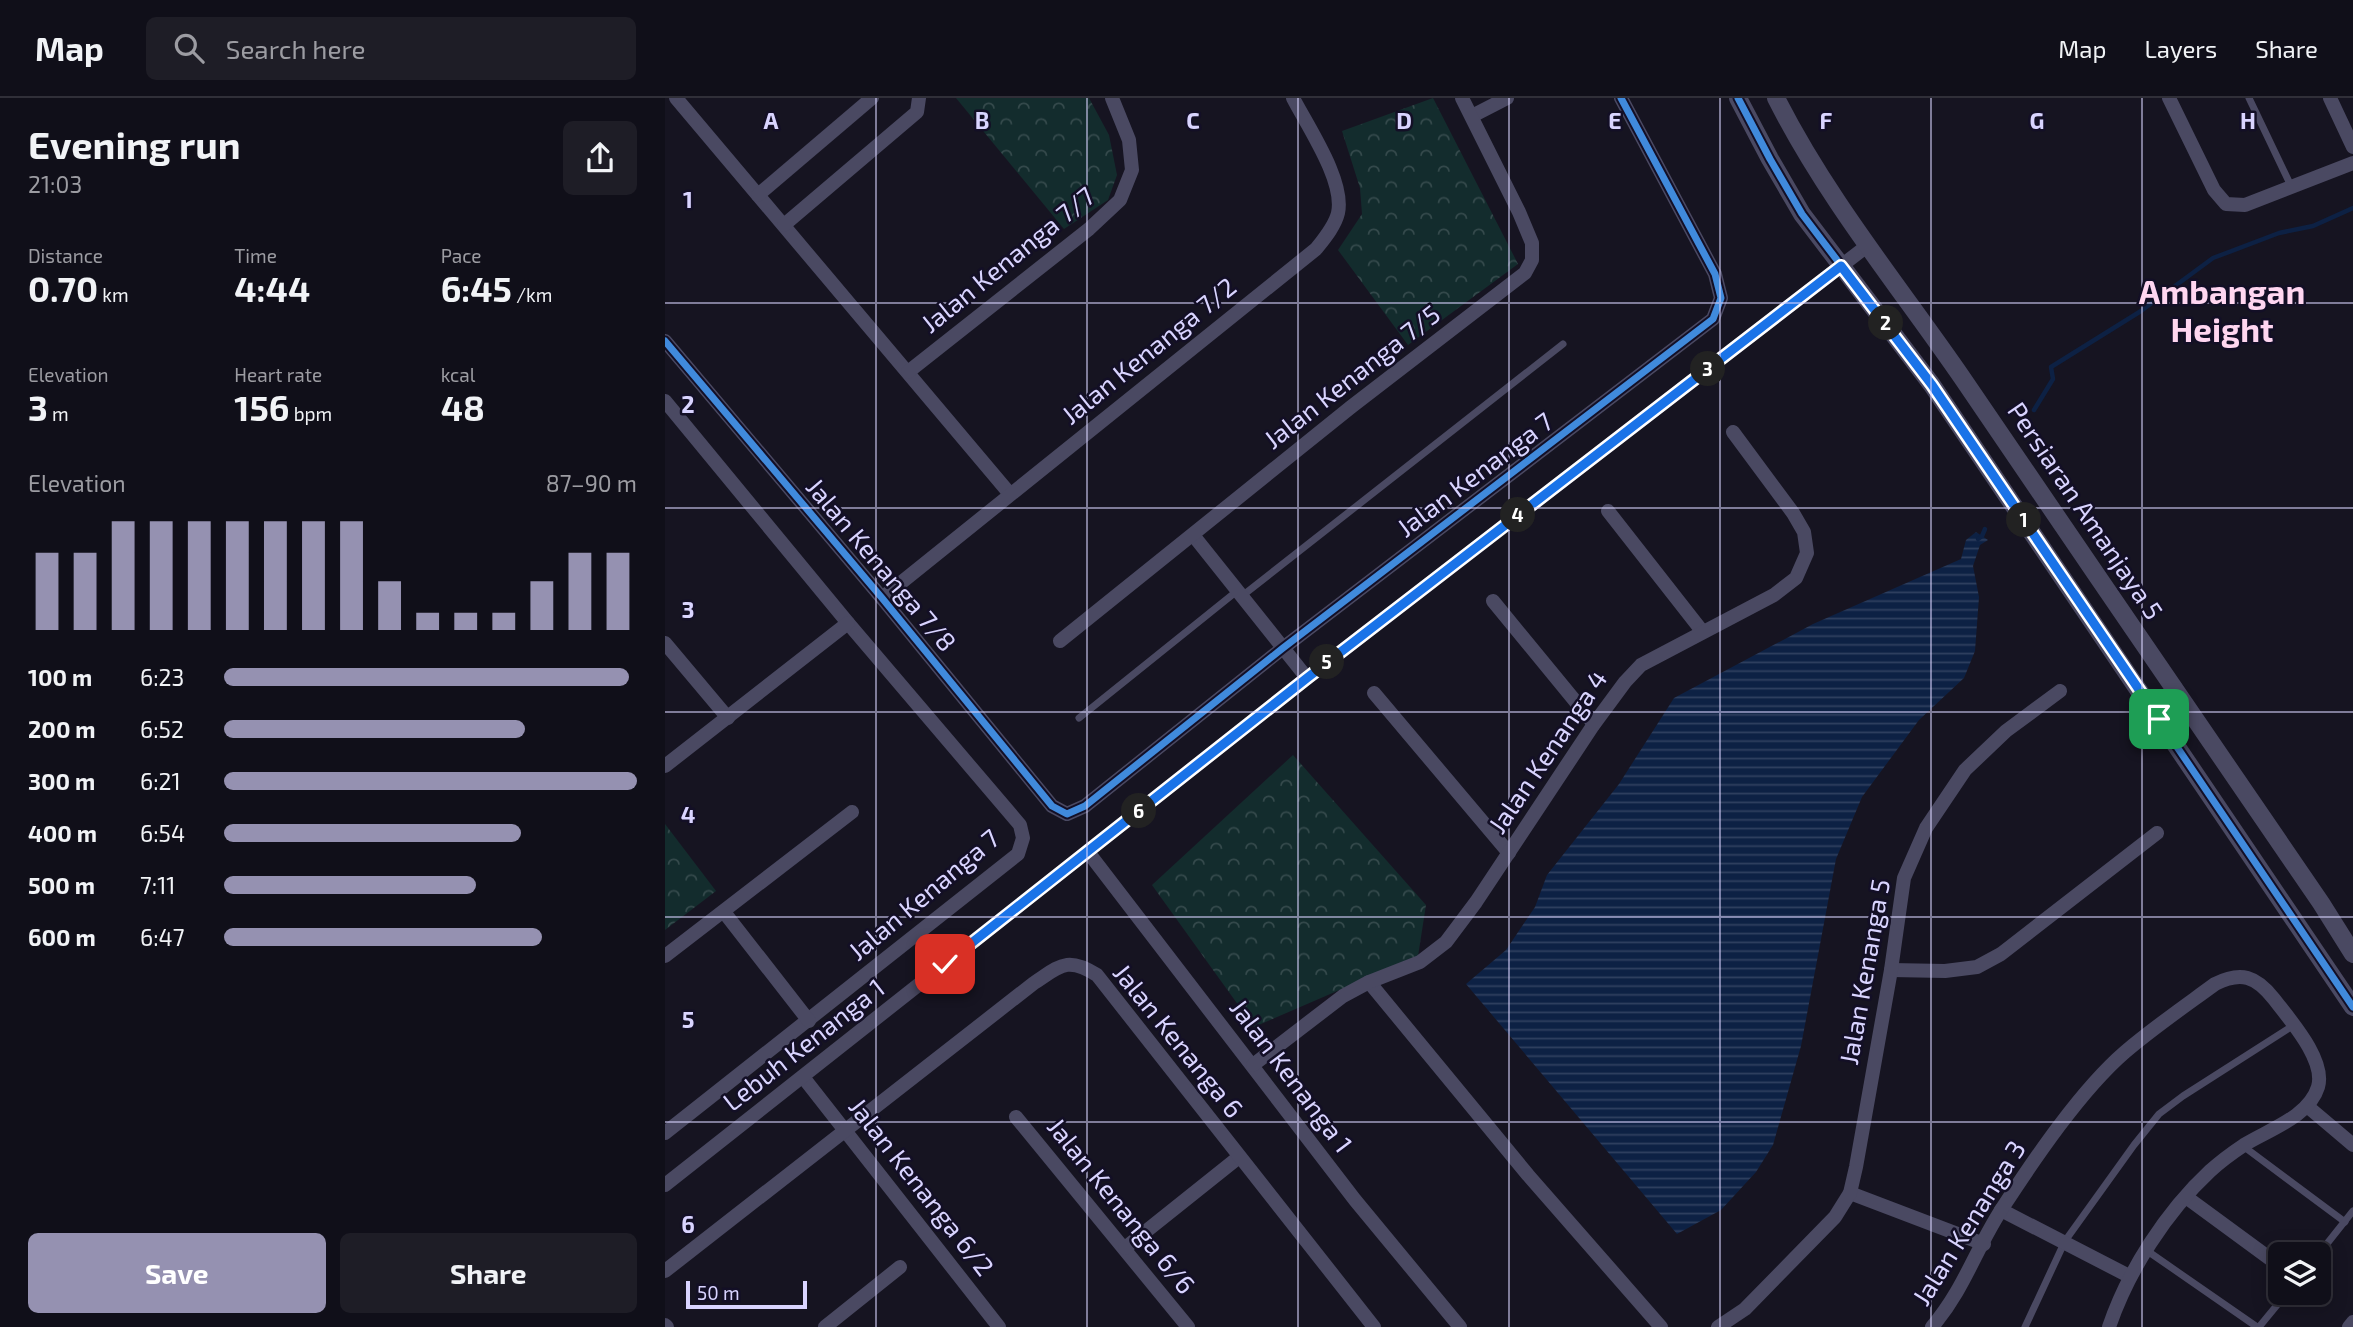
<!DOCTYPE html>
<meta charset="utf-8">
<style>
:root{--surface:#100f19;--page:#1e1d26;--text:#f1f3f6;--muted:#9c9ca2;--line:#302f38;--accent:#9591b1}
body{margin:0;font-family:"Exo 2",sans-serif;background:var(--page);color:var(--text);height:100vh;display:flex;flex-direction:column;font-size:26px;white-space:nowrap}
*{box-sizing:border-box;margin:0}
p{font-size:23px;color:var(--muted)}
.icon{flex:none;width:38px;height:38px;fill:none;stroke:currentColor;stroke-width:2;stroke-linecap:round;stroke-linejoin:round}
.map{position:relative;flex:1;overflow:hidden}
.details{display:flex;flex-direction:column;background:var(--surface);width:665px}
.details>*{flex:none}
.buttons{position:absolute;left:1603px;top:1144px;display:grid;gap:14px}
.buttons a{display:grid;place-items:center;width:63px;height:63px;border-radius:10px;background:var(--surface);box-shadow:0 4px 18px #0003,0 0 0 2px var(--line);font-size:35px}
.scale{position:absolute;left:21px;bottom:18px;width:121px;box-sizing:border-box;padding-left:7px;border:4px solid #d9d4ff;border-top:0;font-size:19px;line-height:24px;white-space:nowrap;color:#d9d4ff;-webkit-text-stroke:5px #130f26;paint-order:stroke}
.pin{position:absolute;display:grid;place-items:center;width:60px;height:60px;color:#fff;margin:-30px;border-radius:14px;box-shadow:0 4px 10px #0006}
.km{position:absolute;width:35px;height:35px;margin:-18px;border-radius:50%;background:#222;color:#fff;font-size:19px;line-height:35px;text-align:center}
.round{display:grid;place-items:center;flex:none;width:74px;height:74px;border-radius:10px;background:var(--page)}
.summary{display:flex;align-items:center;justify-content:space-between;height:119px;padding:0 28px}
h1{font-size:38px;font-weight:700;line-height:52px}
.figures{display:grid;grid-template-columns:repeat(3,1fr);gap:10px;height:119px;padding:7px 28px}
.figures div{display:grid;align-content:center}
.figures b{font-size:35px;font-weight:700}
.figures small{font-size:19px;font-weight:400}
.figures p{font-size:19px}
.chart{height:196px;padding:14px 28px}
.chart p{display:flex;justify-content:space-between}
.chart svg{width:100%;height:126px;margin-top:7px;stroke:var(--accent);stroke-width:6}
.primary-button{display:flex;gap:14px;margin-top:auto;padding:14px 28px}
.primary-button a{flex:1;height:80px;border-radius:10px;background:var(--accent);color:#fff;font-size:28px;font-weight:700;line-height:80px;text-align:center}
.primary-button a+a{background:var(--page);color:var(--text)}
ul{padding:0 28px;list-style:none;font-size:23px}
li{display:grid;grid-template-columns:112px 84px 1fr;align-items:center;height:52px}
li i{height:18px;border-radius:9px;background:var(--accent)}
header{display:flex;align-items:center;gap:42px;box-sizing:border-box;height:98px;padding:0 35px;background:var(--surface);border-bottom:2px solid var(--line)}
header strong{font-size:33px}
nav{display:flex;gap:38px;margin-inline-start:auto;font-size:24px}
.search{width:490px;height:63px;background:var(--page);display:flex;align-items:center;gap:18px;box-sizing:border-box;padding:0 24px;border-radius:10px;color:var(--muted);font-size:26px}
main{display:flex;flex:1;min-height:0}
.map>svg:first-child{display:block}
.park{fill:url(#park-crowns)}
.water{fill:url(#water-rules)}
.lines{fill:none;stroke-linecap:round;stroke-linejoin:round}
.stream{stroke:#0d2144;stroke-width:4.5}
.service{stroke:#4a4962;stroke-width:7}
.minor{stroke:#4a4962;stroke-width:14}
.tertiary{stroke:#4a4962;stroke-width:18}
.cycleway-casing{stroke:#130f26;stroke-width:11}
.cycleway{stroke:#408adc;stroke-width:7}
.route-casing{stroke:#fff;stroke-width:14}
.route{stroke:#1a73e8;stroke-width:9}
.grid{fill:none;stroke:#d9d4ff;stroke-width:2;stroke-opacity:0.55}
.labels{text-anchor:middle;stroke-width:5;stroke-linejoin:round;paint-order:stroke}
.street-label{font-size:26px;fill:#d9d4ff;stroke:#130f26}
.district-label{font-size:33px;font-weight:bold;fill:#ffd6f0;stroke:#130f26}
.grid-label{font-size:23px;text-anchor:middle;font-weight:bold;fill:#d9d4ff;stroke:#130f26;stroke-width:5;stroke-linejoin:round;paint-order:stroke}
</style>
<header>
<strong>Map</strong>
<div class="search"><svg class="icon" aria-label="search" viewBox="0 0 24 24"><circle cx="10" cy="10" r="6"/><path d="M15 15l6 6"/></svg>Search here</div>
<nav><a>Map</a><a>Layers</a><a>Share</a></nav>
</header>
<main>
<section class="details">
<div class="summary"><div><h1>Evening run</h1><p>21:03</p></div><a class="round"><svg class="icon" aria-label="share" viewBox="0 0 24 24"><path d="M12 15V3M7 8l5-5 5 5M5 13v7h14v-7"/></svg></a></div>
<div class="figures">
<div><p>Distance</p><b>0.70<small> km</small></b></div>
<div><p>Time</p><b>4:44</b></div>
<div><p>Pace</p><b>6:45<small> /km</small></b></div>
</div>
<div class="figures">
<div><p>Elevation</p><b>3<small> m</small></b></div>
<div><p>Heart rate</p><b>156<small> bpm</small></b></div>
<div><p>kcal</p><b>48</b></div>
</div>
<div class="chart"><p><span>Elevation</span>87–90 m</p>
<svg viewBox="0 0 160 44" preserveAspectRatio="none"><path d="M5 44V17M15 44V17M25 44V6M35 44V6M45 44V6M55 44V6M65 44V6M75 44V6M85 44V6M95 44V27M105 44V38M115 44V38M125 44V38M135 44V27M145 44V17M155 44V17"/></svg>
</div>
<ul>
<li><b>100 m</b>6:23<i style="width:98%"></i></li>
<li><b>200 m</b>6:52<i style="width:73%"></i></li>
<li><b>300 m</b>6:21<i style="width:100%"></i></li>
<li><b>400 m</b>6:54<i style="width:72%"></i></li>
<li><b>500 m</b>7:11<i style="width:61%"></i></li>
<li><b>600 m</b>6:47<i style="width:77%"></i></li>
</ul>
<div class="primary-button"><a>Save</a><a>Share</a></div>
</section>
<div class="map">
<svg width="1688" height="1229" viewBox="0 0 1688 1229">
<defs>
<pattern id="park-crowns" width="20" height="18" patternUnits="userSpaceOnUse" patternTransform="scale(1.75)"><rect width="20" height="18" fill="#132c2d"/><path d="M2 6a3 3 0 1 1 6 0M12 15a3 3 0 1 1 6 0" fill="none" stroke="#354a4c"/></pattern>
<pattern id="water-rules" width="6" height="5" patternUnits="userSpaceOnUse" patternTransform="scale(1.75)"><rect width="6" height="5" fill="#0d2144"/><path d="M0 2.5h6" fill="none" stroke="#304060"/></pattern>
</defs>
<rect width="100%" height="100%" fill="#161421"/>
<g class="park">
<path d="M291,0h133l20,37 8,40 -9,25 -44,29z"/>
<path d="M768,0l85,166 -110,81 -70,-95 24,-36 -2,-26 -18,-57z"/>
<path d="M628,657l133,150 -8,51 -164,71 -102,-142z"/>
<path d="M0,726l51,67 -51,39z"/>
</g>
<path class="water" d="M1311,434l12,8 -8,5 -7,21 6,31 -4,54 -11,27 -45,42 -57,77 -26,62 -35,187 -28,99 -17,27 -35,38 -44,24 -211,-250 40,-34 29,-43 12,-32 72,-91 55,-86 139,-74 148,-65 5,-19z"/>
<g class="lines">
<g class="stream">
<path d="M1369,312l19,-31 -2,-12 90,-56 72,-53 66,-25 34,-7 40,-18"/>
<path d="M1313,441l4,-3 3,-7"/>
</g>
<g class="service">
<path d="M1584,0l43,90"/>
<path d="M577,498l321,-252"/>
<path d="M414,620l158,-127"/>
<path d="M1578,1048l102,76"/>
<path d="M1481,1152l111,77"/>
<path d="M1653,1157l35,-44"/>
<path d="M1360,1229l40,-86 69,-96 25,-31 24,-18 111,-71"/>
<path d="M1594,1229l28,-34"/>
</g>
<g class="minor">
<path d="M11,0l334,396"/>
<path d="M1504,0l45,92 12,14 19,1 108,-42"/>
<path d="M1665,0l23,49"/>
<path d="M807,18l35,-18"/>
<path d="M93,97l114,-97"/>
<path d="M119,127l133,-113 2,-14"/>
<path d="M0,243l217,257 170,208 15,8 18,-8 198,-158 430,-329 8,-21 -6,-24 -94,-176"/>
<path d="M243,274l181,-143 31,-29 12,-30 -3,-30 -17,-42"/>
<path d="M0,303l183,222 172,202 3,13 -5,16 -353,279"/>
<path d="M943,413l94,120"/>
<path d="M528,437l114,143"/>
<path d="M217,500l434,-349c8,-10 19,-23 22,-36 7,-32 -30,-86 -45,-115"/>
<path d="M828,503l101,123"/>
<path d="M395,543l291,-234 174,-134 7,-13v-17l-13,-31 -57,-114"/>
<path d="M0,545l63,75"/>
<path d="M709,595l135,160"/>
<path d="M0,668l183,-143"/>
<path d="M423,754l267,348 105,127"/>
<path d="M59,814l85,109"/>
<path d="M0,858l187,-144"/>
<path d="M1226,872l54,1 32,-4 24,-13 156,-121"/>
<path d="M704,884l159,193 133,152"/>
<path d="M588,967l90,-69 26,-14 51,-20 26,-20 30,-40 118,-178 31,-42 16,-17 133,-70 22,-17 11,-25 -3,-21 -11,-19 -60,-81"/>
<path d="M138,979l196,250"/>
<path d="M1642,1008l46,39"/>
<path d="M351,1019l172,210"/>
<path d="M0,1087l642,-507 560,-432"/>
<path d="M1185,1095l134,51"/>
<path d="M1521,1099l94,69"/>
<path d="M1336,1112l128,66"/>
<path d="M460,1150l114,-91"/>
<path d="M0,1173l369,-288c26,-17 33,-27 63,-8l277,352"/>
<path d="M0,1227l2,2"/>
<path d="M160,1229l75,-60"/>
<path d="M1053,1229l27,-18 90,-92 15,-24 6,-26 35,-197 13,-92 22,-50 39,-58 41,-39 54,-40"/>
<path d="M1267,1229c33,-39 44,-79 71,-120 32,-49 78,-117 122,-155 28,-24 60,-46 90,-68 26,-13 41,-8 59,15 16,21 52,61 44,88 -9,30 -50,43 -74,58 -12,8 -24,17 -34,26 -44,41 -82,100 -101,156"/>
<path d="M1684,1229l4,-5"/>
</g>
<g class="tertiary">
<path d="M1073,0l32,61 32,55 130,171 421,622"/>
<path d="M1111,0c51,101 123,188 187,281 119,175 238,349 358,524l32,51"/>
</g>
<g class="cycleway-casing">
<g id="cycleway">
<path d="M1073,0l32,61 32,55 130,171 421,622"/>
<path d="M0,243l217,257 170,208 15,8 18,-8 198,-158 430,-329 8,-21 -6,-24 -94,-176"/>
</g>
</g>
<use href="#cycleway" class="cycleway"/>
</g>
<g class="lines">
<g class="route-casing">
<path id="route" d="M280,866l362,-286 534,-412 91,119 227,334"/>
</g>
<use href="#route" class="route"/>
</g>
<path class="grid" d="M211,0v1229M422,0v1229M633,0v1229M844,0v1229M1055,0v1229M1266,0v1229M1477,0v1229M0,205h1688M0,410h1688M0,614h1688M0,819h1688M0,1024h1688"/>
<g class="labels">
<g class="street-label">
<text transform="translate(343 162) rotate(-39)" y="9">Jalan Kenanga 7/7</text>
<text transform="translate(484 253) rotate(-39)" y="9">Jalan Kenanga 7/2</text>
<text transform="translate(687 279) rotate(-38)" y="9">Jalan Kenanga 7/5</text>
<text transform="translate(810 377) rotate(-37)" y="9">Jalan Kenanga 7</text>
<text transform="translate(1420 413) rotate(56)" y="9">Persiaran Amanjaya 5</text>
<text transform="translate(216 467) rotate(50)" y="9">Jalan Kenanga 7/8</text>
<text transform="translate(883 654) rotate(-56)" y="9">Jalan Kenanga 4</text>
<text transform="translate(259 797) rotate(-40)" y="9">Jalan Kenanga 7</text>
<text transform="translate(1200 874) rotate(-80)" y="9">Jalan Kenanga 5</text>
<text transform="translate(513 943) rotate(51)" y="9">Jalan Kenanga 6</text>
<text transform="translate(139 947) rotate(-38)" y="9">Lebuh Kenanga 1</text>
<text transform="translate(626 978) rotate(53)" y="9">Jalan Kenanga 1</text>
<text transform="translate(256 1089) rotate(52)" y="9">Jalan Kenanga 6/2</text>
<text transform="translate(456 1108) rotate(51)" y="9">Jalan Kenanga 6/6</text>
<text transform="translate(1304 1125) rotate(-58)" y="9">Jalan Kenanga 3</text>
</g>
<g class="district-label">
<text x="1557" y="206">Ambangan<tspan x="1557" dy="38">Height</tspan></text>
</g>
</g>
<g class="grid-label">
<text x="106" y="31">A</text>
<text x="317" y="31">B</text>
<text x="528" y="31">C</text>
<text x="739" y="31">D</text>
<text x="950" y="31">E</text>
<text x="1161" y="31">F</text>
<text x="1372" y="31">G</text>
<text x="1583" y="31">H</text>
<text x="23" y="110">1</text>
<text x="23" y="315">2</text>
<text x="23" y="520">3</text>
<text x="23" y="725">4</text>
<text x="23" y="930">5</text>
<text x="23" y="1135">6</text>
</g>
</svg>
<div class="buttons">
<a><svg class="icon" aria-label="layers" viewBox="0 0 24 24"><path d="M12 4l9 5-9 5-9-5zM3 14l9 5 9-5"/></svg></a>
</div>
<div class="scale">50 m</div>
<div class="pin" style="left:1494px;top:621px;background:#1e9e55"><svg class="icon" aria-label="arrive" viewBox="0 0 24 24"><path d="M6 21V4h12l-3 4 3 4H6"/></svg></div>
<div class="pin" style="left:280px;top:866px;background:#d93025"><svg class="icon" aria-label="check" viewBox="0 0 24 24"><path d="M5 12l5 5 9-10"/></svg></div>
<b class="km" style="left:1359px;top:422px">1</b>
<b class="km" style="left:1221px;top:225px">2</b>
<b class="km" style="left:1043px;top:271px">3</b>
<b class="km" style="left:853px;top:417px">4</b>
<b class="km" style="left:662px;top:564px">5</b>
<b class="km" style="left:474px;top:713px">6</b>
</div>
</main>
